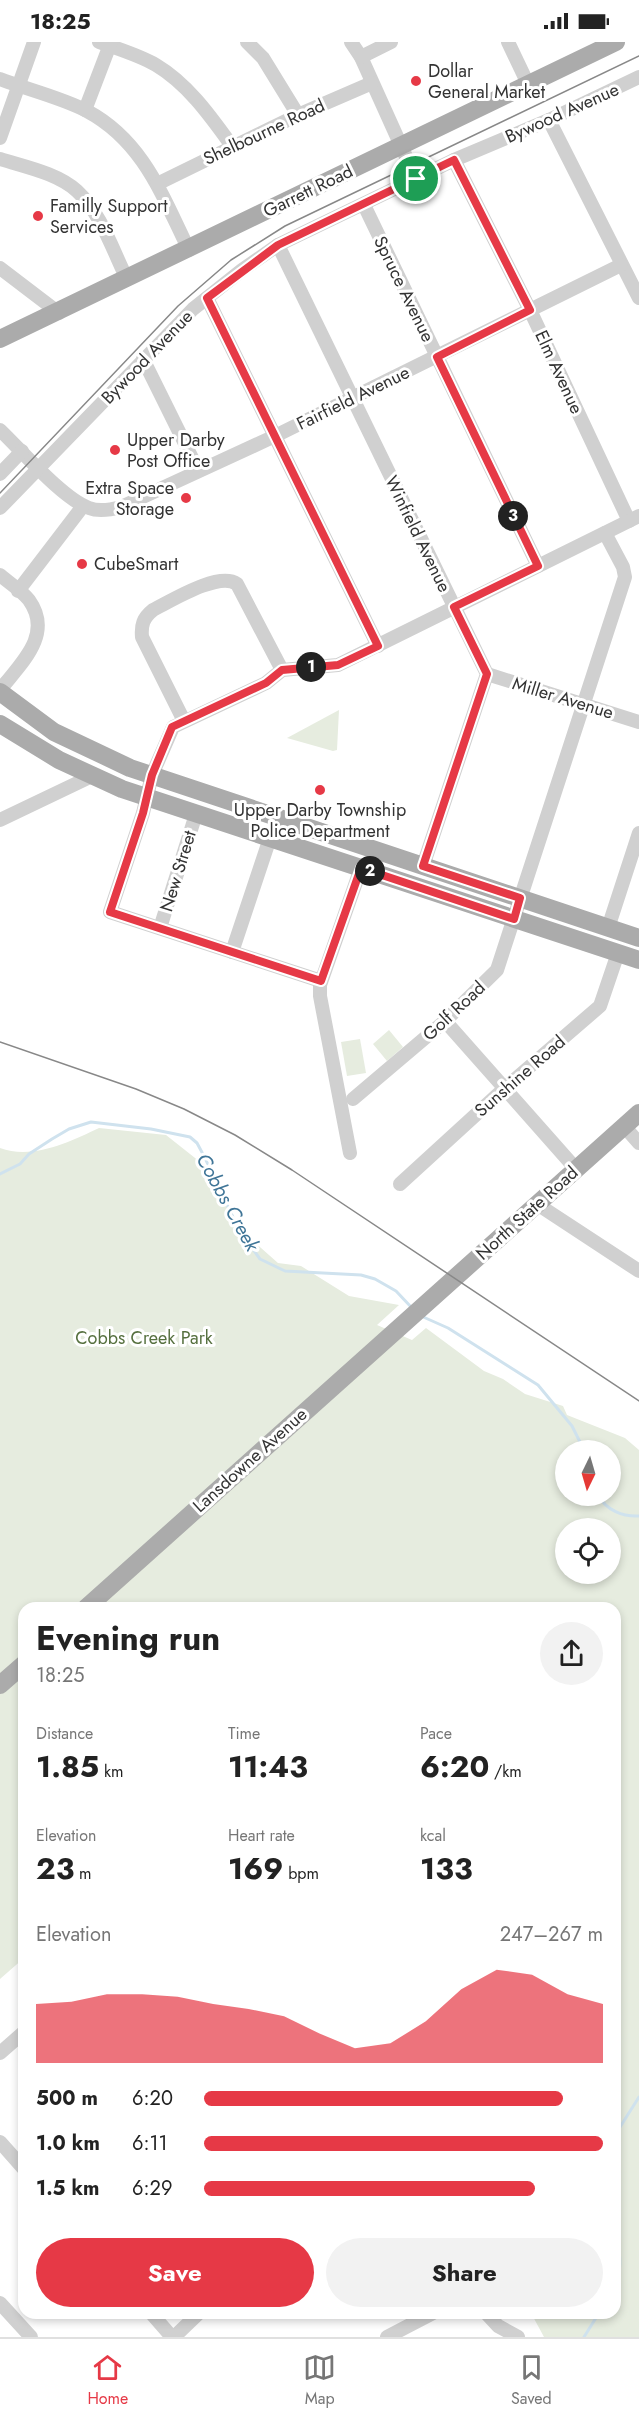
<!DOCTYPE html>
<meta charset="utf-8">
<style>
:root{--surface:#fff;--page:#f2f2f2;--text:#222;--muted:#767676;--line:#e0e0e0;--accent:#e63946}
body{margin:0;font-family:Jost,sans-serif;background:var(--page);color:var(--text);height:100vh;display:flex;flex-direction:column;font-size:22px;white-space:nowrap}
*{box-sizing:border-box;margin:0}
p{font-size:20px;color:var(--muted)}
.icon{flex:none;width:33px;height:33px;fill:none;stroke:currentColor;stroke-width:2;stroke-linecap:round;stroke-linejoin:round}
.map{position:relative;flex:1;overflow:hidden}
.side{position:absolute;left:18px;top:1560px;width:603px;height:717px;display:flex;flex-direction:column;background:var(--surface);border-radius:18px;box-shadow:0 3px 9px #0003}
.side>*{flex:none}
.needle{width:39px;rotate:185deg}
.controls{position:absolute;left:555px;top:1398px;display:grid;gap:12px}
.controls a{display:grid;place-items:center;width:66px;height:66px;border-radius:50%;background:var(--surface);box-shadow:0 3px 9px #0003;font-size:30px}
.pin{position:absolute;display:grid;place-items:center;width:51px;height:51px;color:#fff;margin:-26px;border:3px solid #fff;border-radius:50%;box-shadow:0 2px 6px #0007}
.km{position:absolute;width:30px;height:30px;margin:-15px;border-radius:50%;background:#222;color:#fff;font-size:16px;line-height:30px;text-align:center}
.round{display:grid;place-items:center;flex:none;width:63px;height:63px;border-radius:32px;background:var(--page)}
.head{display:flex;align-items:center;justify-content:space-between;height:102px;padding:0 18px}
h1{font-size:33px;font-weight:700;line-height:45px}
.stats{display:grid;grid-template-columns:repeat(3,1fr);gap:9px;height:102px;padding:6px 18px}
.stats div{display:grid;align-content:center}
.stats b{font-size:30px;font-weight:700}
.stats small{font-size:16px;font-weight:400}
.stats p{font-size:16px}
.chart{height:168px;padding:12px 18px}
.chart p{display:flex;justify-content:space-between}
.chart svg{width:100%;height:108px;margin-top:6px;fill:var(--accent);opacity:.7}
.cta{display:flex;gap:12px;margin-top:auto;padding:12px 18px}
.cta a{flex:1;height:69px;border-radius:36px;background:var(--accent);color:#fff;font-size:24px;font-weight:700;line-height:69px;text-align:center}
.cta a+a{background:var(--page);color:var(--text)}
ul{padding:0 18px;list-style:none;font-size:20px}
li{display:grid;grid-template-columns:96px 72px 1fr;align-items:center;height:45px}
li i{height:15px;border-radius:8px;background:var(--accent)}
.status{display:flex;justify-content:space-between;align-items:center;height:42px;padding:0 30px;background:var(--surface);direction:ltr}
.status svg{height:16px;fill:currentColor}
.menu{display:flex;justify-content:space-around;align-items:center;height:84px;border-top:2px solid var(--line);background:var(--surface);font-size:16px;color:var(--muted)}
.menu a{display:grid;justify-items:center;gap:3px}
.menu .current{color:var(--accent)}
.map>svg:first-child{display:block}
.green{fill:#e6ecdf;fill-rule:evenodd}
.lines{fill:none;stroke-linecap:round;stroke-linejoin:round}
.stream{stroke:#cfe2ee;stroke-width:3}
.minor{stroke:#d0d0d0;stroke-width:14}
.major{stroke:#ababab;stroke-width:18}
.tram{stroke:#888;stroke-width:1.5}
.route-casing{stroke:#fff;stroke-width:12}
.route{stroke:#e63946;stroke-width:8}
.poi-dot{fill:#e63946;stroke:#fff;stroke-width:2}
.labels{text-anchor:middle;stroke-width:6;stroke-linejoin:round;paint-order:stroke}
.poi-label{font-size:18px;fill:#333;stroke:#fff;text-anchor:start}
.street-label{font-size:18px;fill:#333;stroke:#fff}
.park-label{font-size:18px;fill:#56703f;stroke:#fff}
.water-label{font-size:20px;font-style:italic;fill:#3f7597;stroke:#fff}
</style>
<div class="status"><b>18:25</b><svg viewBox="0 0 49 12"><path d="M0 12V9h3v3zM5 12V6h3v6zM10 12V3h3v9zM15 12V0h3v12zM26 1h20v11H26zM47 4h2v5h-2z"/></svg></div>
<div class="map">
<svg width="639" height="2295" viewBox="0 0 639 2295">
<rect width="100%" height="100%" fill="#fff"/>
<g class="green">
<path d="M339,668l-2,40 -4,1 -46,-13z"/>
<path d="M389,988l14,17 -16,14 -14,-17z"/>
<path d="M360,997l6,34 -19,3 -6,-34z"/>
<path d="M99,1086l67,7 48,38 21,52 43,38 23,3 48,30 50,9 -22,20 35,15 14,-12 58,43 19,8 22,15 38,12 4,9 58,23 14,12v887h-95l-13,-24h84v-705h-591v350l-24,21v-831c32,12 70,-6 99,-20zM566,1408h44v46h-44zM566,1486h44v46h-44z"/>
</g>
<g class="lines">
<g class="stream">
<path d="M0,1132l20,-10 9,-10 23,-15 17,-10 22,-7 60,7 39,8 7,6 8,15 34,72 21,29 25,12 76,4 14,4 21,12 16,17"/>
<path d="M421,1274l27,12 90,57 34,41 12,24"/>
<path d="M599,1454c7,14 24,21 40,20"/>
<path d="M615,2093l24,-38"/>
<path d="M615,2201c7,10 6,29 0,40"/>
<path d="M584,2295l15,-24"/>
</g>
<g class="minor">
<path d="M99,0c19,7 40,13 57,23 32,19 55,52 76,81"/>
<path d="M247,0l16,16 35,57"/>
<path d="M351,0l10,15 55,122"/>
<path d="M508,0l20,42"/>
<path d="M361,15l30,-15"/>
<path d="M0,37c26,10 63,19 87,32 56,30 75,84 102,139"/>
<path d="M85,68l26,-68"/>
<path d="M549,78l90,178"/>
<path d="M0,96l34,-96"/>
<path d="M0,117c25,8 57,14 77,32 24,22 36,60 50,88"/>
<path d="M454,118l76,150 99,211"/>
<path d="M157,142l141,-69 74,-32"/>
<path d="M364,163l174,361"/>
<path d="M278,203l209,429 -64,192"/>
<path d="M0,226l59,45"/>
<path d="M207,256l171,348"/>
<path d="M143,317l55,111"/>
<path d="M0,388c21,20 63,69 89,78 10,4 21,2 32,-1l154,-71 346,-171"/>
<path d="M0,432l22,-23"/>
<path d="M0,466l193,-199 49,-39 36,-25 176,-85 95,-40 90,-43"/>
<path d="M0,533c9,8 21,15 29,25 25,35 -9,64 -29,90"/>
<path d="M18,549l65,-85"/>
<path d="M487,632l152,48"/>
<path d="M184,679l-42,-84c-1,-12 1,-19 11,-27 18,-9 66,-39 84,-26l45,86"/>
<path d="M0,778l92,-44"/>
<path d="M160,886l36,-114"/>
<path d="M608,886l31,-95"/>
<path d="M232,910l38,-114"/>
<path d="M321,939l-211,-69 33,-99 9,-38 21,-48 93,-44 16,-13 56,-5 301,-149"/>
<path d="M445,979l131,148"/>
<path d="M353,1057l92,-78 52,-51 128,-393 -2,-10 -18,-34"/>
<path d="M624,1084l15,17"/>
<path d="M350,1111l-30,-157v-11l41,-117"/>
<path d="M400,1142l105,-96 95,-82 18,-53"/>
<path d="M537,1162l102,67"/>
<path d="M0,2011l24,-21"/>
<path d="M0,2100l24,27"/>
<path d="M0,2261l31,34"/>
<path d="M151,2271l21,24"/>
<path d="M486,2271l12,13 20,11"/>
<path d="M174,2295l25,-24"/>
<path d="M387,2295l46,-24"/>
</g>
<g class="major">
<path d="M0,297l616,-297"/>
<path d="M0,650l54,40 76,36 509,170"/>
<path d="M0,682l59,36 63,29 517,171"/>
<path d="M86,1566l553,-495"/>
<path d="M0,1643l24,-21"/>
</g>
<g class="tram">
<path d="M0,451l178,-187 53,-46 54,-34 354,-170"/>
<path d="M0,1000l136,47 48,20 51,26 57,35 347,231"/>
</g>
</g>
<g class="lines">
<g class="route-casing">
<path id="route" d="M454,118l76,150 -93,47 101,209 -84,41 33,67 -64,192 97,32 -6,21 -153,-51 -40,113 -211,-69 33,-99 9,-38 20,-48 94,-44 16,-13 56,-5 40,-19 -171,-348 71,-53z"/>
</g>
<use href="#route" class="route"/>
</g>
<g class="poi-dot">
<circle cx="416" cy="39" r="6"/>
<circle cx="38" cy="174" r="6"/>
<circle cx="115" cy="408" r="6"/>
<circle cx="186" cy="456" r="6"/>
<circle cx="82" cy="522" r="6"/>
<circle cx="320" cy="748" r="6"/>
</g>
<g class="labels">
<g class="poi-label">
<text x="428" y="35">Dollar<tspan x="428" dy="21">General Market</tspan></text>
<text x="50" y="170">Familly Support<tspan x="50" dy="21">Services</tspan></text>
<text x="127" y="404">Upper Darby<tspan x="127" dy="21">Post Office</tspan></text>
<text x="174" y="452" text-anchor="end">Extra Space<tspan x="174" dy="21">Storage</tspan></text>
<text x="94" y="528">CubeSmart</text>
<text x="320" y="774" text-anchor="middle">Upper Darby Township<tspan x="320" dy="21">Police Department</tspan></text>
</g>
<g class="street-label">
<text transform="translate(562 71) rotate(-24)" y="6">Bywood Avenue</text>
<text transform="translate(264 90) rotate(-25)" y="6">Shelbourne Road</text>
<text transform="translate(308 149) rotate(-26)" y="6">Garrett Road</text>
<text transform="translate(404 247) rotate(64)" y="6">Spruce Avenue</text>
<text transform="translate(147 315) rotate(-46)" y="6">Bywood Avenue</text>
<text transform="translate(559 330) rotate(65)" y="6">Elm Avenue</text>
<text transform="translate(353 356) rotate(-26)" y="6">Fairfield Avenue</text>
<text transform="translate(418 492) rotate(64)" y="6">Winfield Avenue</text>
<text transform="translate(563 656) rotate(17)" y="6">Miller Avenue</text>
<text transform="translate(178 829) rotate(-73)" y="6">New Street</text>
<text transform="translate(454 969) rotate(-43)" y="6">Golf Road</text>
<text transform="translate(520 1034) rotate(-41)" y="6">Sunshine Road</text>
<text transform="translate(527 1171) rotate(-42)" y="6">North State Road</text>
<text transform="translate(250 1418) rotate(-42)" y="6">Lansdowne Avenue</text>
</g>
<g class="park-label">
<text x="144" y="1302">Cobbs Creek Park</text>
</g>
<g class="water-label">
<text transform="translate(228 1160) rotate(61)" y="7">Cobbs Creek</text>
</g>
</g>
</svg>
<div class="controls">
<a><svg class="needle" viewBox="-14 -14 28 28"><path d="M0-13l5 13h-10z" fill="#e53935"/><path d="M0 13l5-13h-10z" fill="#767676"/></svg></a>
<a><svg class="icon" aria-label="locate" viewBox="0 0 24 24"><circle cx="12" cy="12" r="6"/><path d="M12 2v4M12 18v4M2 12h4M18 12h4"/></svg></a>
</div>
<div class="pin" style="left:416px;top:137px;background:#1e9e55"><svg class="icon" aria-label="arrive" viewBox="0 0 24 24"><path d="M6 21V4h12l-3 4 3 4H6"/></svg></div>
<b class="km" style="left:311px;top:625px">1</b>
<b class="km" style="left:370px;top:829px">2</b>
<b class="km" style="left:513px;top:474px">3</b>
<section class="side">
<div class="head"><div><h1>Evening run</h1><p>18:25</p></div><a class="round"><svg class="icon" aria-label="share" viewBox="0 0 24 24"><path d="M12 15V3M7 8l5-5 5 5M5 13v7h14v-7"/></svg></a></div>
<div class="stats">
<div><p>Distance</p><b>1.85<small> km</small></b></div>
<div><p>Time</p><b>11:43</b></div>
<div><p>Pace</p><b>6:20<small> /km</small></b></div>
</div>
<div class="stats">
<div><p>Elevation</p><b>23<small> m</small></b></div>
<div><p>Heart rate</p><b>169<small> bpm</small></b></div>
<div><p>kcal</p><b>133</b></div>
</div>
<div class="chart"><p><span>Elevation</span>247–267 m</p>
<svg viewBox="0 0 160 44" preserveAspectRatio="none"><path d="M0 44V20L10 19L20 16L30 16L40 17L50 20L60 22L70 25L80 32L90 38L100 36L110 27L120 14L130 6L140 8L150 16L160 20V44z"/></svg>
</div>
<ul>
<li><b>500 m</b>6:20<i style="width:90%"></i></li>
<li><b>1.0 km</b>6:11<i style="width:100%"></i></li>
<li><b>1.5 km</b>6:29<i style="width:83%"></i></li>
</ul>
<div class="cta"><a>Save</a><a>Share</a></div>
</section>
</div>
<nav class="menu">
<a class="current"><svg class="icon" aria-label="home" viewBox="0 0 24 24"><path d="M3 11l9-7 9 7M6 9v11h12V9"/></svg>Home</a>
<a><svg class="icon" aria-label="map" viewBox="0 0 24 24"><path d="M3 6l6-2 6 2 6-2v14l-6 2-6-2-6 2zM9 4v14M15 6v14"/></svg>Map</a>
<a><svg class="icon" aria-label="saved" viewBox="0 0 24 24"><path d="M7 4h10v16l-5-4-5 4z"/></svg>Saved</a>
</nav>
